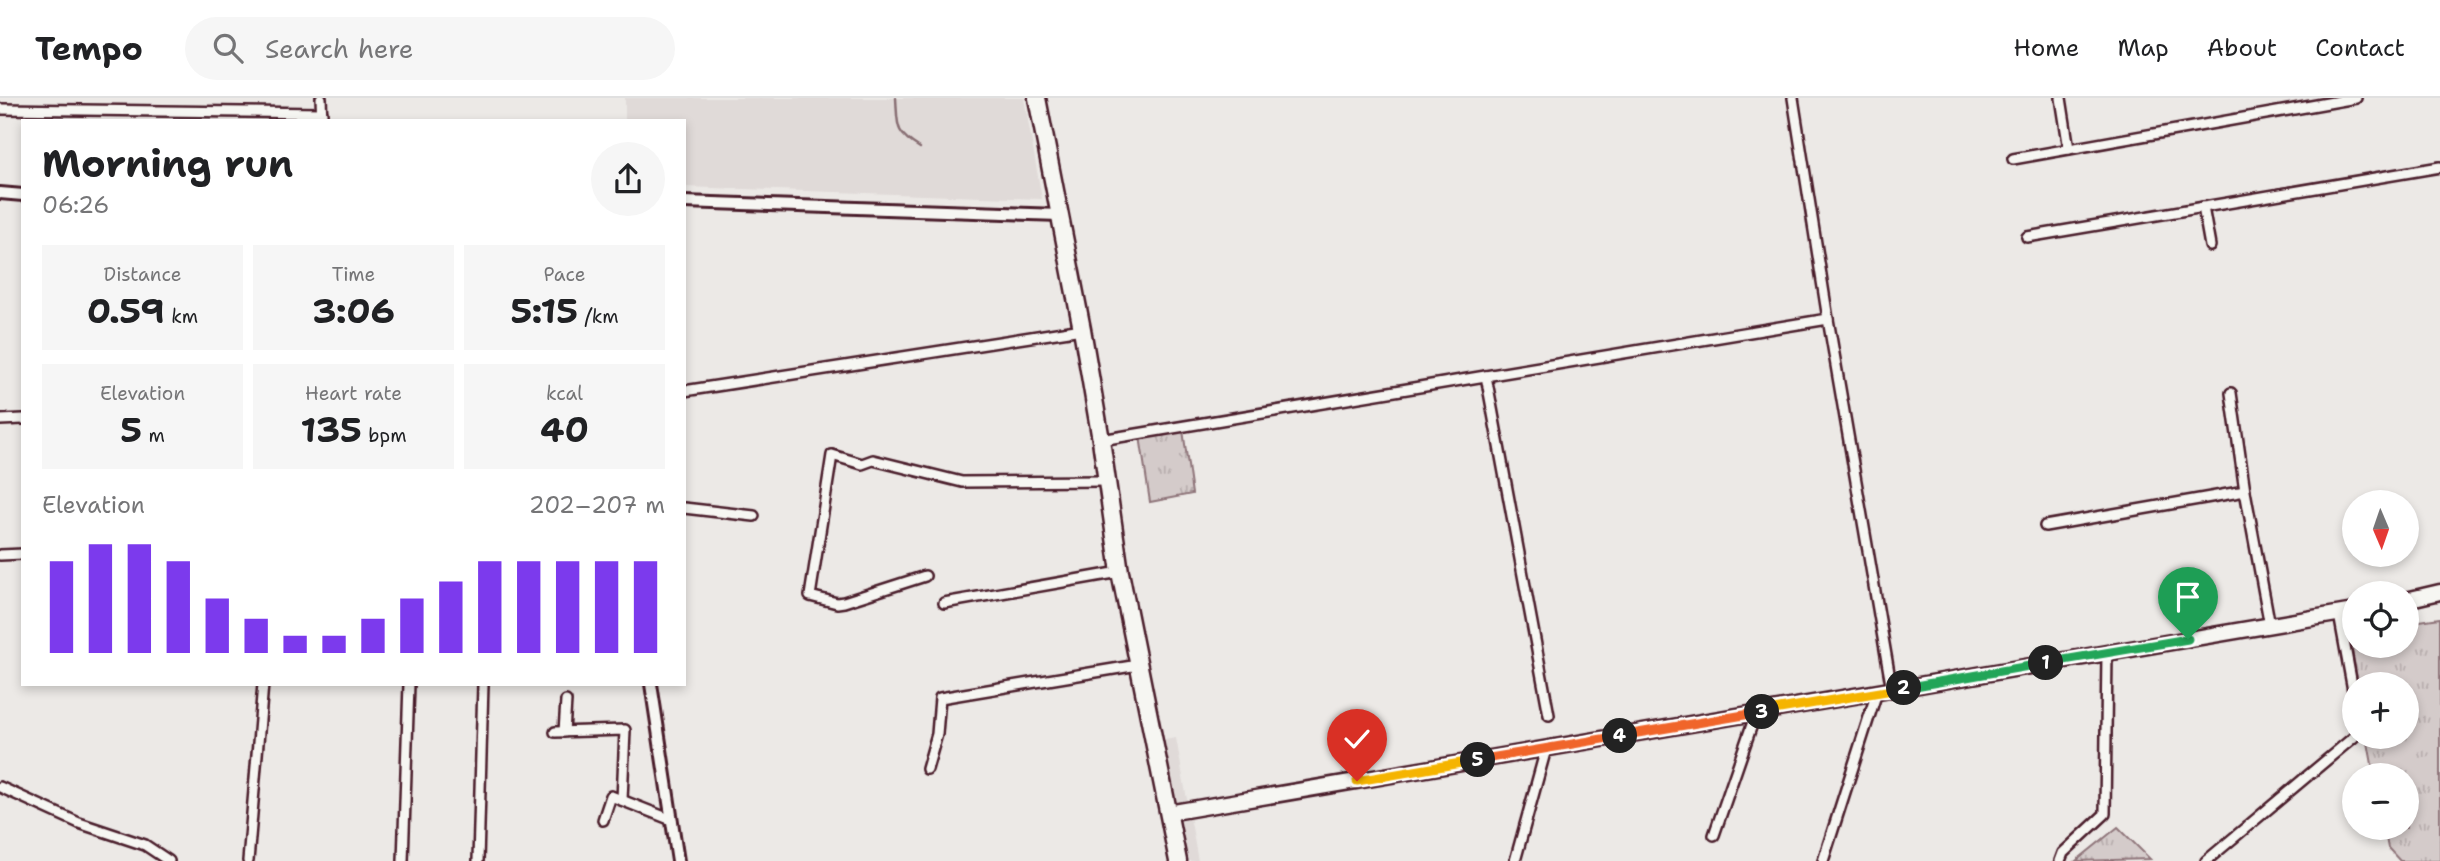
<!DOCTYPE html>
<meta charset="utf-8">
<style>
:root{--surface:#fff;--page:#f6f6f6;--text:#202124;--muted:#757577;--line:#e0e0e0;--accent:#7c3aed}
body{margin:0;font-family:"Shantell Sans",sans-serif;background:var(--page);color:var(--text);height:100vh;display:flex;flex-direction:column;font-size:26px;white-space:nowrap}
*{box-sizing:border-box;margin:0}
p{font-size:23px;color:var(--muted)}
.icon{flex:none;width:38px;height:38px;fill:none;stroke:currentColor;stroke-width:2;stroke-linecap:round;stroke-linejoin:round}
.map{position:relative;flex:1;overflow:hidden}
.details{position:absolute;left:21px;top:21px;width:665px;height:567px;display:flex;flex-direction:column;background:var(--surface);border-radius:0px;box-shadow:0 4px 10px #0003}
.details>*{flex:none}
.needle{width:46px;rotate:178deg}
.buttons{position:absolute;left:2342px;top:392px;display:grid;gap:14px}
.buttons a{display:grid;place-items:center;width:77px;height:77px;border-radius:50%;background:var(--surface);box-shadow:0 4px 10px #0003;font-size:35px}
.pin{position:absolute;display:grid;place-items:center;width:60px;height:60px;color:#fff;margin:-72px -30px;border-radius:50% 50% 50% 0;rotate:-45deg;box-shadow:0 0 7px #0007}
.pin .icon{rotate:45deg}
.km{position:absolute;width:35px;height:35px;margin:-18px;border-radius:50%;background:#222;color:#fff;font-size:19px;line-height:35px;text-align:center}
.round{display:grid;place-items:center;flex:none;width:74px;height:74px;border-radius:37px;background:var(--page)}
.summary{display:flex;align-items:center;justify-content:space-between;height:119px;padding:0 21px}
h1{font-size:38px;font-weight:700;line-height:52px}
.figures{display:grid;grid-template-columns:repeat(3,1fr);gap:10px;height:119px;padding:7px 21px}
.figures div{display:grid;align-content:center;border-radius:0px;background:var(--page);text-align:center}
.figures b{font-size:35px;font-weight:700}
.figures small{font-size:19px;font-weight:400}
.figures p{font-size:19px}
.chart{height:196px;padding:14px 21px}
.chart p{display:flex;justify-content:space-between}
.chart svg{width:100%;height:126px;margin-top:7px;stroke:var(--accent);stroke-width:6}
header{display:flex;align-items:center;gap:42px;box-sizing:border-box;height:98px;padding:0 35px;background:var(--surface);border-bottom:2px solid var(--line)}
header strong{font-size:33px}
nav{display:flex;gap:38px;margin-inline-start:auto;font-size:24px}
.search{width:490px;height:63px;background:var(--page);display:flex;align-items:center;gap:18px;box-sizing:border-box;padding:0 24px;border-radius:38px;color:var(--muted);font-size:26px}
.map>svg:first-child{display:block}
.built{fill:#e0dad8}
.grass{fill:url(#grass-tufts);stroke:#8f757a;stroke-width:2}
.lines{fill:none;stroke-linecap:round;stroke-linejoin:round}
.stream{stroke:#886e73;stroke-width:2.5}
.minor-casing{stroke:#4a1f2b;stroke-width:14}
.tertiary-casing{stroke:#4a1f2b;stroke-width:16}
.primary-casing{stroke:#4a1f2b;stroke-width:19}
.trunk-casing{stroke:#4a1f2b;stroke-width:21}
.minor{stroke:#f6f6f2;stroke-width:9}
.tertiary{stroke:#f6f6f2;stroke-width:10}
.primary{stroke:#f6f6f2;stroke-width:14}
.trunk{stroke:#f6f6f2;stroke-width:16}
.split-1-casing{stroke:#fff;stroke-width:14}
.split-2-casing{stroke:#fff;stroke-width:14}
.split-3-casing{stroke:#fff;stroke-width:14}
.split-4-casing{stroke:#fff;stroke-width:14}
.split-5-casing{stroke:#fff;stroke-width:14}
.split-6-casing{stroke:#fff;stroke-width:14}
.split-1{stroke:#22a559;stroke-width:9}
.split-2{stroke:#22a559;stroke-width:9}
.split-3{stroke:#f5b400;stroke-width:9}
.split-4{stroke:#f0652b;stroke-width:9}
.split-5{stroke:#f0652b;stroke-width:9}
.split-6{stroke:#f5b400;stroke-width:9}
</style>
<header>
<strong>Tempo</strong>
<div class="search"><svg class="icon" aria-label="search" viewBox="0 0 24 24"><circle cx="10" cy="10" r="6"/><path d="M15 15l6 6"/></svg>Search here</div>
<nav><a>Home</a><a>Map</a><a>About</a><a>Contact</a></nav>
</header>
<div class="map">
<svg width="2440" height="763" viewBox="0 0 2440 763">
<defs>
<pattern id="grass-tufts" width="24" height="20" patternUnits="userSpaceOnUse" patternTransform="scale(1.75)"><rect width="24" height="20" fill="#d4cbca"/><path d="M3 7l-1-3M5 7V3M7 7l1-3M15 17l-1-3M17 17v-4M19 17l1-3" fill="none" stroke="#b8aeae"/></pattern>
</defs>
<rect width="100%" height="100%" fill="#ece9e6"/>
<filter id="ink" filterUnits="userSpaceOnUse"><feTurbulence type="fractalNoise" baseFrequency=".0143" numOctaves="2"/><feDisplacementMap in="SourceGraphic" scale="14" xChannelSelector="R" yChannelSelector="G"/><feConvolveMatrix kernelMatrix="1 2 1 2 8 2 1 2 1" color-interpolation-filters="sRGB"/></filter>
<g filter="url(#ink)">
<g class="built">
<path d="M625,0h399l18,101 -358,-12v-66h-59z"/>
<path d="M1176,640l22,123h-30l-22,-118z"/>
</g>
<g class="grass">
<path d="M1183,332l9,64 -42,8 -10,-66z"/>
<path d="M2440,520v243h-40l-12,-13 -4,-20h22v-53h-32l-7,-38h39v-53h-48l-9,-51 5,-1v14h52v-23z"/>
<path d="M2118,729l32,32 -74,2z"/>
</g>
<g class="lines">
<path class="stream" d="M896,0c2,28 -2,34 24,50"/>
<g class="minor-casing">
<g id="minor">
<path d="M321,0l1,23"/>
<path d="M1793,0l35,221 64,371"/>
<path d="M2061,0l8,51"/>
<path d="M0,11l322,4"/>
<path d="M2013,61l343,-61"/>
<path d="M2203,109l7,39"/>
<path d="M2027,139l413,-70"/>
<path d="M1486,278l63,339"/>
<path d="M684,293l398,-62"/>
<path d="M2231,295l14,98 25,135"/>
<path d="M0,322l23,-1"/>
<path d="M1101,342l727,-121"/>
<path d="M684,410l70,8"/>
<path d="M2045,428l200,-35"/>
<path d="M0,457l23,-1"/>
<path d="M925,478l-81,26 -7,1 -27,-7 22,-141 30,9 11,-4 89,22 144,-1"/>
<path d="M944,505l176,-31"/>
<path d="M2339,516l15,82"/>
<path d="M555,634l70,-2 -3,70"/>
<path d="M564,634l2,-31"/>
<path d="M927,671l10,-35 3,-36 198,-33"/>
<path d="M0,689l79,36 66,22 24,16"/>
<path d="M603,722l8,-24 61,24"/>
<path d="M1714,737l42,-122"/>
<path d="M248,763l15,-177"/>
<path d="M403,763l6,-177"/>
<path d="M478,763l5,-177"/>
<path d="M1515,763l31,-112"/>
<path d="M1823,763l54,-169"/>
<path d="M2060,763l3,-8 42,-39 2,-161"/>
<path d="M2206,763l148,-124"/>
</g>
</g>
<g class="tertiary-casing">
<g id="tertiary">
<path d="M0,95l23,2"/>
<path d="M684,104l376,13"/>
<path d="M651,586l27,177"/>
</g>
</g>
<g class="primary-casing">
<g id="primary">
<path d="M2406,502l34,-8"/>
<path d="M1168,715l1186,-202"/>
</g>
</g>
<g class="trunk-casing">
<path id="trunk" d="M1037,0l45,231 19,111 19,132 58,289"/>
</g>
<use href="#minor" class="minor"/>
<use href="#tertiary" class="tertiary"/>
<use href="#primary" class="primary"/>
<use href="#trunk" class="trunk"/>
</g>
</g>
<g class="lines" filter="url(#ink)">
<g class="split-1-casing">
<path id="split-1" d="M2046,565l142,-24"/>
</g>
<g class="split-2-casing">
<path id="split-2" d="M1904,590l142,-25"/>
</g>
<g class="split-3-casing">
<path id="split-3" d="M1762,614l142,-24"/>
</g>
<g class="split-4-casing">
<path id="split-4" d="M1620,638l142,-24"/>
</g>
<g class="split-5-casing">
<path id="split-5" d="M1478,662l142,-24"/>
</g>
<g class="split-6-casing">
<path id="split-6" d="M1357,683l121,-21"/>
</g>
<use href="#split-1" class="split-1"/>
<use href="#split-2" class="split-2"/>
<use href="#split-3" class="split-3"/>
<use href="#split-4" class="split-4"/>
<use href="#split-5" class="split-5"/>
<use href="#split-6" class="split-6"/>
</g>
</svg>
<div class="buttons">
<a><svg class="needle" viewBox="-14 -14 28 28"><path d="M0-13l5 13h-10z" fill="#e53935"/><path d="M0 13l5-13h-10z" fill="#757577"/></svg></a>
<a><svg class="icon" aria-label="locate" viewBox="0 0 24 24"><circle cx="12" cy="12" r="6"/><path d="M12 2v4M12 18v4M2 12h4M18 12h4"/></svg></a>
<a>+</a>
<a>−</a>
</div>
<div class="pin" style="left:2188px;top:541px;background:#1e9e55"><svg class="icon" aria-label="arrive" viewBox="0 0 24 24"><path d="M6 21V4h12l-3 4 3 4H6"/></svg></div>
<div class="pin" style="left:1357px;top:683px;background:#d93025"><svg class="icon" aria-label="check" viewBox="0 0 24 24"><path d="M5 12l5 5 9-10"/></svg></div>
<b class="km" style="left:2046px;top:565px">1</b>
<b class="km" style="left:1904px;top:590px">2</b>
<b class="km" style="left:1762px;top:614px">3</b>
<b class="km" style="left:1620px;top:638px">4</b>
<b class="km" style="left:1478px;top:662px">5</b>
<section class="details">
<div class="summary"><div><h1>Morning run</h1><p>06:26</p></div><a class="round"><svg class="icon" aria-label="share" viewBox="0 0 24 24"><path d="M12 15V3M7 8l5-5 5 5M5 13v7h14v-7"/></svg></a></div>
<div class="figures">
<div><p>Distance</p><b>0.59<small> km</small></b></div>
<div><p>Time</p><b>3:06</b></div>
<div><p>Pace</p><b>5:15<small> /km</small></b></div>
</div>
<div class="figures">
<div><p>Elevation</p><b>5<small> m</small></b></div>
<div><p>Heart rate</p><b>135<small> bpm</small></b></div>
<div><p>kcal</p><b>40</b></div>
</div>
<div class="chart"><p><span>Elevation</span>202–207 m</p>
<svg viewBox="0 0 160 44" preserveAspectRatio="none"><path d="M5 44V12M15 44V6M25 44V6M35 44V12M45 44V25M55 44V32M65 44V38M75 44V38M85 44V32M95 44V25M105 44V19M115 44V12M125 44V12M135 44V12M145 44V12M155 44V12"/></svg>
</div>
</section>
</div>
